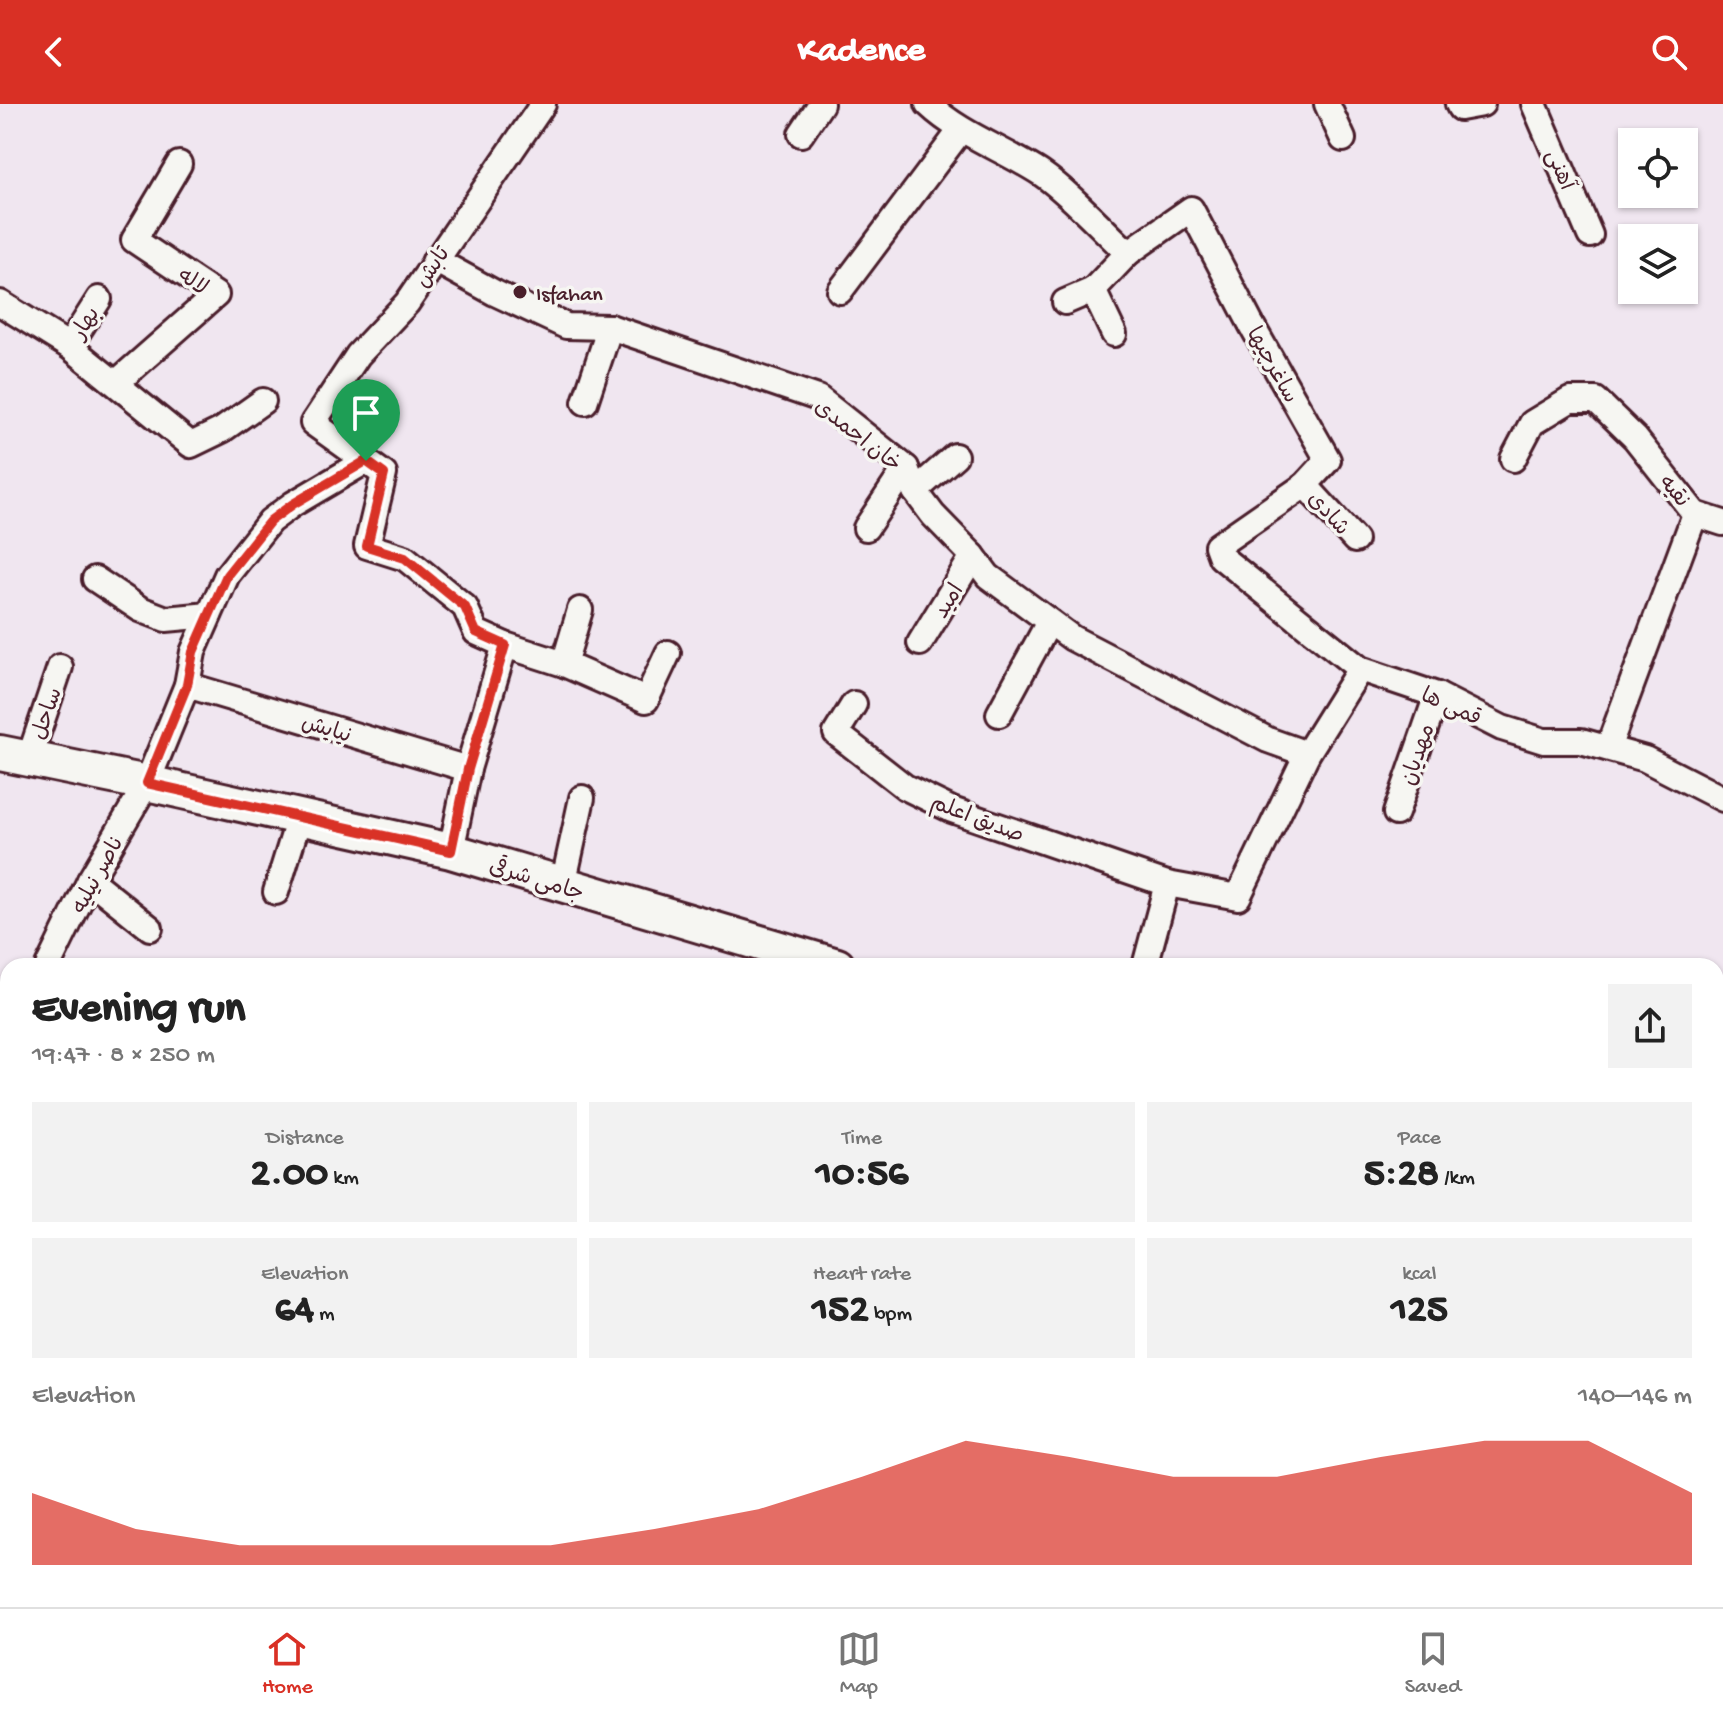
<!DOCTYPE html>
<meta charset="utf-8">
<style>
:root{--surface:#fff;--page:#f2f2f2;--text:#222;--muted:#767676;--line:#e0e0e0;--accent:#d93025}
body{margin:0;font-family:"Gochi Hand","Playpen Sans Arabic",sans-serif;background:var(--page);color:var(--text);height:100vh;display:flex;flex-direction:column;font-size:30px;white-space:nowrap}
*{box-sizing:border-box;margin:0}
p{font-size:26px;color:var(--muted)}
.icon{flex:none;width:44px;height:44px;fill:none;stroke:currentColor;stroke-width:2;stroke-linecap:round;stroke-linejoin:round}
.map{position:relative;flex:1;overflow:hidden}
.panel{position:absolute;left:0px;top:854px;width:1724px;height:650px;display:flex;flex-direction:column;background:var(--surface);border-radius:24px 24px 0 0;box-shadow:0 2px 6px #0004}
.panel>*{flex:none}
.fabs{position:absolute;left:1618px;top:24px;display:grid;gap:16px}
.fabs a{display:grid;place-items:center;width:80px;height:80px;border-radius:0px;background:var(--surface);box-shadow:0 2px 6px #0004;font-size:40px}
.pin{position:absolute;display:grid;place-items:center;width:68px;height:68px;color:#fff;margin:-82px -34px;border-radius:50% 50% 50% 0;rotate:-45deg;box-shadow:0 0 8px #0007}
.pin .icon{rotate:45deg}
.round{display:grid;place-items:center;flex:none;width:84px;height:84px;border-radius:0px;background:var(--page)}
.overview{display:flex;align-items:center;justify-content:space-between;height:136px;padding:0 32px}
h1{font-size:44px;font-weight:700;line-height:60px}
.figures{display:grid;grid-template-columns:repeat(3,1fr);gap:12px;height:136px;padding:8px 32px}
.figures div{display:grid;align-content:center;border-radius:0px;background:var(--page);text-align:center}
.figures b{font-size:40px;font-weight:700}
.figures small{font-size:22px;font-weight:400}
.figures p{font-size:22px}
.chart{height:224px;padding:16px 32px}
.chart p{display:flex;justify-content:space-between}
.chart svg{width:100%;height:144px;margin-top:8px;fill:var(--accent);opacity:.7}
header{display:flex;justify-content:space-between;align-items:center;height:104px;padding:0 32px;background:var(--accent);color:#fff;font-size:36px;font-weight:700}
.dock{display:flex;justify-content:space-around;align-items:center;height:112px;border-top:2px solid var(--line);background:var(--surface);font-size:22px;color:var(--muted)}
.dock a{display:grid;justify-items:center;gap:4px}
.dock .on{color:var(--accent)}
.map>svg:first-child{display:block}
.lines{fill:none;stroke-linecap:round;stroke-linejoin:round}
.street-casing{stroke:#4a1f2b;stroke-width:30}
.secondary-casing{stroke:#4a1f2b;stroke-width:40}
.street{stroke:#f6f6f2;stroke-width:24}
.secondary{stroke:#f6f6f2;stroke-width:34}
.route-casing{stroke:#fff;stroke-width:16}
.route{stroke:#d93025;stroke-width:10}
.poi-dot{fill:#4a1f2b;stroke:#f6f6f2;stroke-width:3}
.labels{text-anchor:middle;stroke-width:7;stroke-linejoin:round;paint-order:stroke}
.street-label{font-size:22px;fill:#4a1f2b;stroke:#f6f6f2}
.poi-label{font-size:22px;fill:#4a1f2b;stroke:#f6f6f2;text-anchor:start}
</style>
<header><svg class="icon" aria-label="back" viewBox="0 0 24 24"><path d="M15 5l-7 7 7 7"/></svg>Kadence<svg class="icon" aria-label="search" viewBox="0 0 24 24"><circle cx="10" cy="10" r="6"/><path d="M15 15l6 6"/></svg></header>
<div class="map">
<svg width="1723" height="1503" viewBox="0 0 1723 1503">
<rect width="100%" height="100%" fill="#f0e6f0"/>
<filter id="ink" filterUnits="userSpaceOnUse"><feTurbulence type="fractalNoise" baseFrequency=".0125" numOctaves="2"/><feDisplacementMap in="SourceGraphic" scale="16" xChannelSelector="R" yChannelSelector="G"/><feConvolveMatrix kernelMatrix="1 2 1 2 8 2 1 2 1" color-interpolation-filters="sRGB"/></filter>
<g filter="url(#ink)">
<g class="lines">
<g class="street-casing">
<g id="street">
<path d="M928,0c33,31 76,45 114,70 29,20 60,55 86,79"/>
<path d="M1327,0l16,35"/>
<path d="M1458,0l2,4 22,-4"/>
<path d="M1534,0l56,131"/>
<path d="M801,30l20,-30"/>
<path d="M435,156l60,33 71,33 44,1 208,71 88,70 9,23 18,24 40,41 15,20 84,62 196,102 39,14"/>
<path d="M1093,186l21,44"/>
<path d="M840,187l120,-160"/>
<path d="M1065,198l28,-12 35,-37 63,-44 60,115 77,136 -23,25 -88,61 4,11 139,112 77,26 65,33 42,13h37l64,18 78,40"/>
<path d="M0,199l69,43 122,99 31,-15 41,-29"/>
<path d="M69,242l30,-47"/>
<path d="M116,279l100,-88 -82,-55 45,-76"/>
<path d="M585,298l25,-75"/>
<path d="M1513,355l19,-36 38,-23h26l39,38 60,76 -87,234"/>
<path d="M366,357l18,13 -17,72 38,12 60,49 11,25 29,13 59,19 82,36 22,-47"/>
<path d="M1305,381l50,55"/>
<path d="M915,387l40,-35"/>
<path d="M1695,410l28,9"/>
<path d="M866,424l40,-60"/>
<path d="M95,475l45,30 26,10 43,-4"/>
<path d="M920,539l53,-87"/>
<path d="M564,560l16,-54"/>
<path d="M187,581l281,84"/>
<path d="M854,600l-18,29 69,54 47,23 215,74"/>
<path d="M999,610l50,-92"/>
<path d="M29,655l31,-92"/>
<path d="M1396,709l41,-118"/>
<path d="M451,747l17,-82 37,-124"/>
<path d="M90,776l60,48"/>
<path d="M563,781l19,-87"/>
<path d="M276,788l23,-74"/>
<path d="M48,862l42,-86 57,-97 40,-98 6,-33 34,-77 43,-54 23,-17 73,-43 -53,-38 45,-68 49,-52 136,-199"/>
<path d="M1145,862l22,-82 71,13 69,-143 53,-85"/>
<path d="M1723,1022v42"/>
<path d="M1716,1139l7,-2"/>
<path d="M1716,1336l7,11"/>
<path d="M0,1366l8,-11"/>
<path d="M1716,1450l7,-4"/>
<path d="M191,1496l8,7"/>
<path d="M676,1496l6,7"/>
<path d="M855,1496l5,7"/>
<path d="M1313,1496l13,7"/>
<path d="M1650,1496l6,7"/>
<path d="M16,1503l5,-7"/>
<path d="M901,1503l11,-7"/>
<path d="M1467,1503l9,-7"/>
</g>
</g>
<g class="secondary-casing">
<g id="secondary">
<path d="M0,649l147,30 304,68 386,115"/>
<path d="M1716,1039h7"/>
</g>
</g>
<use href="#street" class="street"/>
<use href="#secondary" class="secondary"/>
</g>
</g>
<g class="lines" filter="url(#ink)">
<g class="route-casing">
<path id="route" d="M366,357l18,13 -17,72 38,12 60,49 11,25 29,13 -37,124 -17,82 -304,-68 40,-98 6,-33 34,-77 43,-54 23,-17z"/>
</g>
<use href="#route" class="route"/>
</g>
<circle class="poi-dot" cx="520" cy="188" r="8"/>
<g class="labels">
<g class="street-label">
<text transform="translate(1562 65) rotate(67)" y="8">آهنی</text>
<text transform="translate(431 162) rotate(-56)" y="8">تابش</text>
<text transform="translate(194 176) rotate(34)" y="8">لاله</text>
<text transform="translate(84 218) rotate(-58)" y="8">بهار</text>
<text transform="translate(1274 260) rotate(61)" y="8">ساغرچیها</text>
<text transform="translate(859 330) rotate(38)" y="8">خان احمدی</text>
<text transform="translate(1676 386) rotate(51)" y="8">نقیه</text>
<text transform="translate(1330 408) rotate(48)" y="8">شادی</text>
<text transform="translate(947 496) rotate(-58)" y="8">امید</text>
<text transform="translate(1452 601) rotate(24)" y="8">قمی ها</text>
<text transform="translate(45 609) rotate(-71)" y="8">ساحل</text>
<text transform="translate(327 623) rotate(17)" y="8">نیایش</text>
<text transform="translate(1416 650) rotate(-71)" y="8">مهدیان</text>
<text transform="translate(978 713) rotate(21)" y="8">صدیق اعلم</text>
<text transform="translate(96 770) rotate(-61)" y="8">ناصر نیلیه</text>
<text transform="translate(537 774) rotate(17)" y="8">جامی شرقی</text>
</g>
<g class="poi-label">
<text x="536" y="196">Isfahan</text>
</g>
</g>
</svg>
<div class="fabs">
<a><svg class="icon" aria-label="locate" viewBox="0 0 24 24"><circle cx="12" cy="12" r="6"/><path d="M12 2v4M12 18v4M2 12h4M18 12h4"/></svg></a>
<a><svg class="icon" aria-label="layers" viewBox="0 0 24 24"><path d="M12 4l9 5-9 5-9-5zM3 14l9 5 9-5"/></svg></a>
</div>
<div class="pin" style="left:366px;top:357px;background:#1e9e55"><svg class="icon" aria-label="arrive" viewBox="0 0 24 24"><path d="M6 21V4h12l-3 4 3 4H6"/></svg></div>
<section class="panel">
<div class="overview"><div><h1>Evening run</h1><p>19:47 · 8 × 250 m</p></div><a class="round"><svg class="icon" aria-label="share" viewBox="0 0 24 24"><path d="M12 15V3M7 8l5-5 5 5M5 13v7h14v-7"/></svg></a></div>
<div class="figures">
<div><p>Distance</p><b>2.00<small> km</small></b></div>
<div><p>Time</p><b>10:56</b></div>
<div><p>Pace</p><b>5:28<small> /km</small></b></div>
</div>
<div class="figures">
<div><p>Elevation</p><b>64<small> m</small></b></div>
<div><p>Heart rate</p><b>152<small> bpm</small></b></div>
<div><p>kcal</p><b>125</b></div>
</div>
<div class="chart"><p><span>Elevation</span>140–146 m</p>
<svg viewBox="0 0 160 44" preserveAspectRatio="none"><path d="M0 44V22L10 33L20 38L30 38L40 38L50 38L60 33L70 27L80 17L90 6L100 11L110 17L120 17L130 11L140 6L150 6L160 22V44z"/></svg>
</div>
</section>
</div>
<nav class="dock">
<a class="on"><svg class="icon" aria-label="home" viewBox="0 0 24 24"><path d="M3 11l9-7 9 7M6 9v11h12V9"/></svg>Home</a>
<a><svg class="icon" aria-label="map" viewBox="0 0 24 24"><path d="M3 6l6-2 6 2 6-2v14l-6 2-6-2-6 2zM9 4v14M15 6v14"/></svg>Map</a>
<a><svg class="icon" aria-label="saved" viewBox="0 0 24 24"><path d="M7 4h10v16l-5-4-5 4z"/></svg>Saved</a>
</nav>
